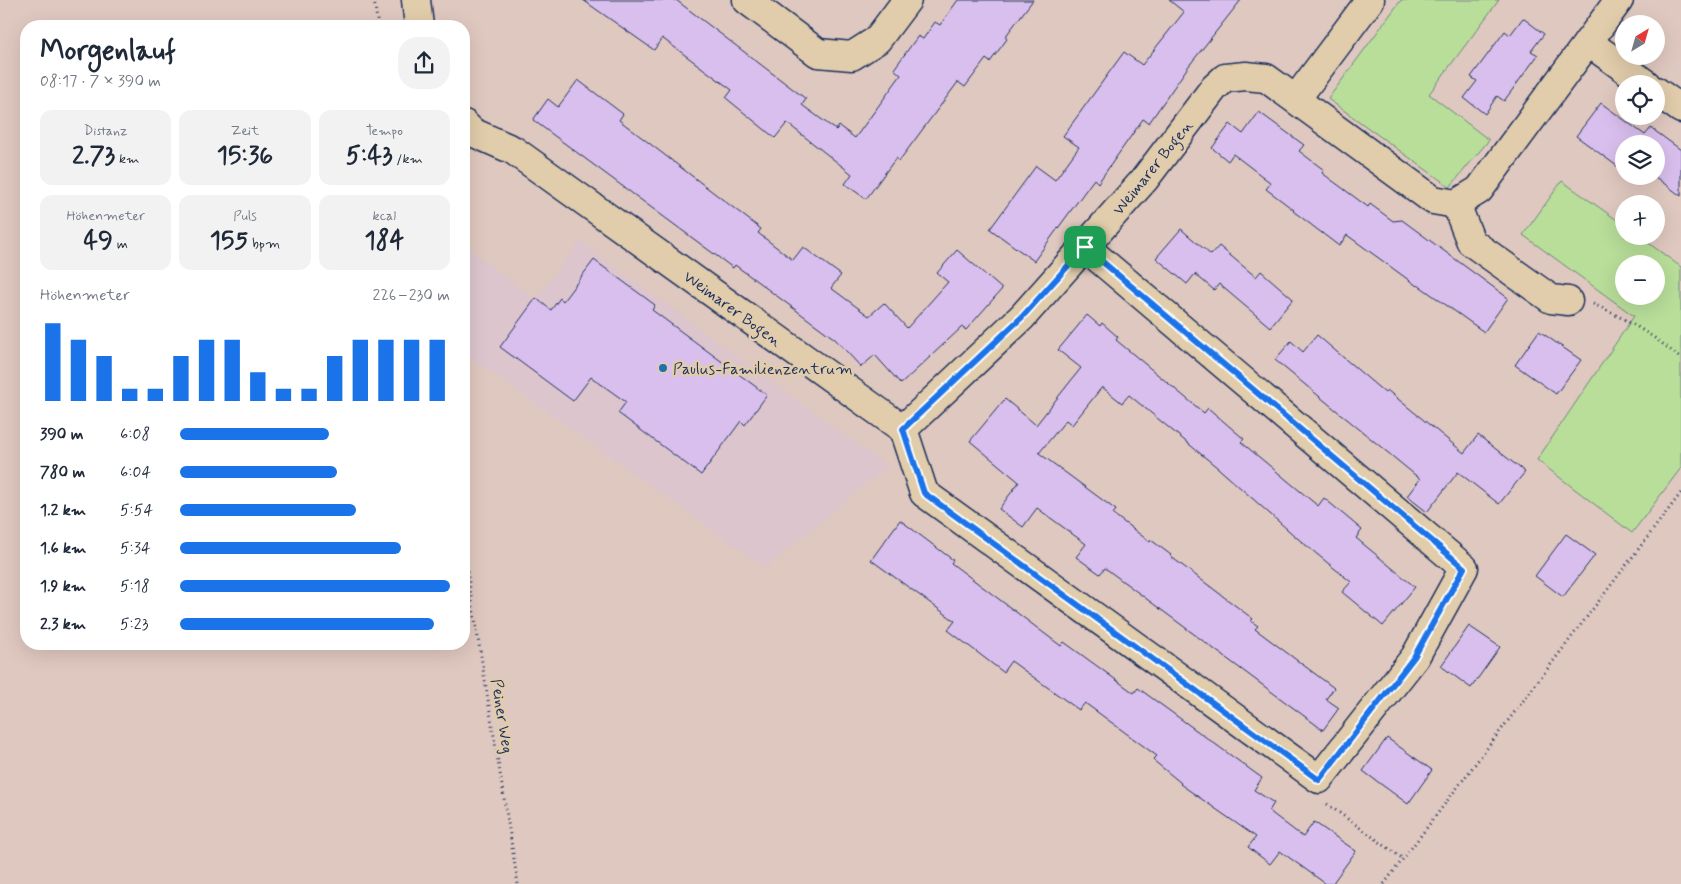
<!DOCTYPE html>
<html lang="de">
<meta charset="utf-8">
<style>
:root{--surface:#fff;--page:#f2f2f3;--text:#1f2937;--muted:#747a83;--accent:#1a73e8}
body{margin:0;font-family:Mynerve,sans-serif;background:var(--page);color:var(--text);height:100vh;display:flex;flex-direction:column;font-size:19px;white-space:nowrap}
*{box-sizing:border-box;margin:0}
p{font-size:16px;color:var(--muted)}
.icon{flex:none;width:28px;height:28px;fill:none;stroke:currentColor;stroke-width:2;stroke-linecap:round;stroke-linejoin:round}
.map{position:relative;flex:1;overflow:hidden}
.drawer{position:absolute;left:20px;top:20px;width:450px;height:630px;display:flex;flex-direction:column;background:var(--surface);border-radius:20px;box-shadow:0 5px 20px #0002}
.drawer>*{flex:none}
.needle{width:32px;rotate:37deg}
.buttons{position:absolute;left:1615px;top:15px;display:grid;gap:10px}
.buttons a{display:grid;place-items:center;width:50px;height:50px;border-radius:50%;background:var(--surface);box-shadow:0 5px 20px #0002;font-size:25px}
.pin{position:absolute;display:grid;place-items:center;width:42px;height:42px;color:#fff;margin:-21px;border-radius:10px;box-shadow:0 2px 8px #0006}
.round{display:grid;place-items:center;flex:none;width:52px;height:52px;border-radius:20px;background:var(--page)}
.head{display:flex;align-items:center;justify-content:space-between;height:85px;padding:0 20px}
h1{font-size:28px;font-weight:700;line-height:38px}
.metrics{display:grid;grid-template-columns:repeat(3,1fr);gap:8px;height:85px;padding:5px 20px}
.metrics div{display:grid;align-content:center;border-radius:12px;background:var(--page);text-align:center}
.metrics b{font-size:25px;font-weight:700}
.metrics small{font-size:14px;font-weight:400}
.metrics p{font-size:14px}
.chart{height:140px;padding:10px 20px}
.chart p{display:flex;justify-content:space-between}
.chart svg{width:100%;height:90px;margin-top:5px;stroke:var(--accent);stroke-width:6}
ul{padding:0 20px;list-style:none;font-size:16px}
li{display:grid;grid-template-columns:80px 60px 1fr;align-items:center;height:38px}
li i{height:12px;border-radius:6px;background:var(--accent)}
.map>svg:first-child{display:block}
.built{fill:#ddc5cd}
.green{fill:#b8de99;stroke:#6a867c;fill-rule:evenodd}
.building{fill:#d9bfed;stroke:#1b2f5e}
.lines{fill:none;stroke-linecap:round;stroke-linejoin:round}
.minor-casing{stroke:#1b2f5e;stroke-width:31}
.path{stroke:#1b2f5e;stroke-width:3;stroke-dasharray:1 4;stroke-linecap:butt}
.minor{stroke:#e1ccab;stroke-width:28}
.route-casing{stroke:#fff;stroke-width:10}
.route{stroke:#1a73e8;stroke-width:6}
.poi-dot{fill:#1f6fb2;stroke:#e1ccab;stroke-width:2}
.labels{text-anchor:middle;stroke-width:5;stroke-linejoin:round;paint-order:stroke}
.street-label{font-size:16px;fill:#1b2f5e;stroke:#e1ccab}
.poi-label{font-size:16px;fill:#1b2f5e;stroke:#e1ccab;text-anchor:start}
</style>
<div class="map">
<svg width="1681" height="884" viewBox="0 0 1681 884">
<rect width="100%" height="100%" fill="#dfc8bf"/>
<filter id="ink" filterUnits="userSpaceOnUse"><feTurbulence type="fractalNoise" baseFrequency=".02" numOctaves="2"/><feDisplacementMap in="SourceGraphic" scale="10" xChannelSelector="R" yChannelSelector="G"/><feConvolveMatrix kernelMatrix="1 2 1 2 8 2 1 2 1" color-interpolation-filters="sRGB"/></filter>
<g filter="url(#ink)">
<path class="built" d="M580,241l307,225 -121,102 -302,-215v-107l71,53z"/>
<g class="green">
<path d="M1401,0h98l-70,94 60,46 -39,47 -122,-88z"/>
<path d="M1562,181l62,44v11h15l42,31v201l-49,65 -95,-73 97,-144 -111,-81zM1624,264h32v32h-32z"/>
</g>
<g class="building">
<path d="M583,0h93l130,99 -4,6 34,25 3,-4 16,12 46,-63 -7,-6 24,-33 5,3 12,-17 5,3 18,-25h75l-28,37 2,2 -17,23 -4,-3 -21,28 -7,-5 -59,79 -3,-3 -30,41 -21,-15 7,-10 -65,-51 -12,15 -49,-40 6,-8 -70,-52 -8,12z"/>
<path d="M1169,0h72l-53,67 -39,56 -6,-4 -45,64 -4,-4 -60,82 -44,-32 46,-63 19,14 24,-33 -16,-11 61,-84 18,13 42,-53z"/>
<path d="M1523,18l21,16 -13,17 7,4 -34,46 -7,-5 -12,18 -21,-16 13,-17 -6,-4 34,-46 5,4z"/>
<path d="M578,80l45,34 -4,6 142,109 -3,4 35,27 10,-13 38,28 -10,13 38,28 15,-13 23,25 41,-46 -11,-9 20,-23 45,39 -36,41 -4,-3 -61,57 -26,-29 -14,12 -26,-28 -100,-74 -2,3 -200,-148 15,-21 10,8z"/>
<path d="M1601,103l44,32 6,-7 30,22v46l-27,-20h2v-32h-32v21l-3,4 -45,-33z"/>
<path d="M1259,112l45,33 -5,6 25,19 -2,3 46,34 2,-3 23,17 9,-1 106,78 -24,34 -66,-47 -1,1 -70,-51 -8,11 -46,-35 1,-1 -28,-21 5,-6 -38,-29 -5,7 -16,-13 18,-24 13,10z"/>
<path d="M1181,229l30,26 8,-9 37,31 5,-6 32,28 -23,28 -51,-43 -5,6 -19,-16 -8,10 -31,-26z"/>
<path d="M594,260l61,45 -3,5 115,85 -22,30 -4,-4 -40,54 -83,-62 8,-11 -35,-25 -18,24 -73,-54 36,-49 15,12 9,-12 3,3z"/>
<path d="M1087,315l13,11 2,-3 16,14 -2,3 88,73 4,-5 36,31 -3,3 77,64 6,-8 38,32 -6,8 59,49 -32,39 -41,-34 9,-10 -55,-45 -78,-69 -89,-73 -7,8 -20,-16 -30,38 -6,-5 -27,33 77,57 -3,4 37,28 1,-2 20,15 -1,1 83,63 -2,2 7,5 -3,3 79,59 -8,11 13,9 -16,22 -218,-162 -5,6 -24,-17 10,-13 -49,-36 -14,19 -24,-18 20,-27 -49,-41 35,-42 31,26 45,-57 -23,-18z"/>
<path d="M1539,331l42,29 -25,34 -41,-29z"/>
<path d="M1317,335l68,58 2,-3 77,63 14,-18 47,37 -26,32 -41,-32 -31,40 -20,-16 13,-17 -145,-119 16,-19 12,11z"/>
<path d="M900,520l53,40 -2,3 110,83 3,-4 70,51 4,-5 124,90 -8,12 20,13 -5,8 34,26 11,-15 42,29 -24,33h-6l-46,-33 -10,13 -22,-17 8,-10 -76,-53 1,-1 -28,-23 4,-4 -72,-53 -6,7 -68,-49 -8,11 -55,-42 7,-9 -84,-61z"/>
<path d="M1566,534l29,21 -32,42 -28,-21z"/>
<path d="M1469,626l31,21 -29,41 -30,-22z"/>
<path d="M1387,738l45,32 -24,34 -45,-33z"/>
</g>
<g class="lines">
<g class="minor-casing">
<g id="minor">
<path d="M416,0l3,26"/>
<path d="M747,0l71,53 34,3 25,-16 30,-40"/>
<path d="M1588,42l58,42"/>
<path d="M1656,91l25,18"/>
<path d="M1296,99l74,-99"/>
<path d="M464,124l8,8 41,18 390,279"/>
<path d="M1456,204l15,38 80,57 17,2"/>
<path d="M903,429l21,64 395,286 96,-122 49,-89 -379,-321"/>
<path d="M903,429l119,-112 122,-137 70,-92 11,-10 21,-2 20,2 167,122 23,4 23,-14 140,-190"/>
</g>
</g>
<g class="path">
<path d="M374,0l4,26"/>
<path d="M1593,304c31,14 63,32 88,55"/>
<path d="M464,552l54,332"/>
<path d="M1327,804l75,54"/>
<path d="M1384,884l297,-391"/>
</g>
<use href="#minor" class="minor"/>
</g>
</g>
<g class="lines" filter="url(#ink)">
<g class="route-casing">
<path id="route" d="M1085,247l379,321 -50,89 -95,123 -395,-287 -21,-64 119,-112z"/>
</g>
<use href="#route" class="route"/>
</g>
<circle class="poi-dot" cx="663" cy="368" r="5"/>
<g class="labels">
<g class="street-label">
<text transform="translate(1152 167) rotate(-51)" y="6">Weimarer Bogen</text>
<text transform="translate(733 308) rotate(36)" y="6">Weimarer Bogen</text>
<text transform="translate(503 716) rotate(81)" y="6">Peiner Weg</text>
</g>
<g class="poi-label">
<text x="673" y="374">Paulus-Familienzentrum</text>
</g>
</g>
</svg>
<div class="buttons">
<a><svg class="needle" viewBox="-14 -14 28 28"><path d="M0-13l5 13h-10z" fill="#e53935"/><path d="M0 13l5-13h-10z" fill="#747a83"/></svg></a>
<a><svg class="icon" aria-label="locate" viewBox="0 0 24 24"><circle cx="12" cy="12" r="6"/><path d="M12 2v4M12 18v4M2 12h4M18 12h4"/></svg></a>
<a><svg class="icon" aria-label="layers" viewBox="0 0 24 24"><path d="M12 4l9 5-9 5-9-5zM3 14l9 5 9-5"/></svg></a>
<a>+</a>
<a>−</a>
</div>
<div class="pin" style="left:1085px;top:247px;background:#1e9e55"><svg class="icon" aria-label="arrive" viewBox="0 0 24 24"><path d="M6 21V4h12l-3 4 3 4H6"/></svg></div>
<section class="drawer">
<div class="head"><div><h1>Morgenlauf</h1><p>08:17 · 7 × 390 m</p></div><a class="round"><svg class="icon" aria-label="share" viewBox="0 0 24 24"><path d="M12 15V3M7 8l5-5 5 5M5 13v7h14v-7"/></svg></a></div>
<div class="metrics">
<div><p>Distanz</p><b>2.73<small> km</small></b></div>
<div><p>Zeit</p><b>15:36</b></div>
<div><p>Tempo</p><b>5:43<small> /km</small></b></div>
</div>
<div class="metrics">
<div><p>Höhenmeter</p><b>49<small> m</small></b></div>
<div><p>Puls</p><b>155<small> bpm</small></b></div>
<div><p>kcal</p><b>184</b></div>
</div>
<div class="chart"><p><span>Höhenmeter</span>226–230 m</p>
<svg viewBox="0 0 160 44" preserveAspectRatio="none"><path d="M5 44V6M15 44V14M25 44V22M35 44V38M45 44V38M55 44V22M65 44V14M75 44V14M85 44V30M95 44V38M105 44V38M115 44V22M125 44V14M135 44V14M145 44V14M155 44V14"/></svg>
</div>
<ul>
<li><b>390 m</b>6:08<i style="width:55%"></i></li>
<li><b>780 m</b>6:04<i style="width:58%"></i></li>
<li><b>1.2 km</b>5:54<i style="width:65%"></i></li>
<li><b>1.6 km</b>5:34<i style="width:82%"></i></li>
<li><b>1.9 km</b>5:18<i style="width:100%"></i></li>
<li><b>2.3 km</b>5:23<i style="width:94%"></i></li>
</ul>
</section>
</div>
